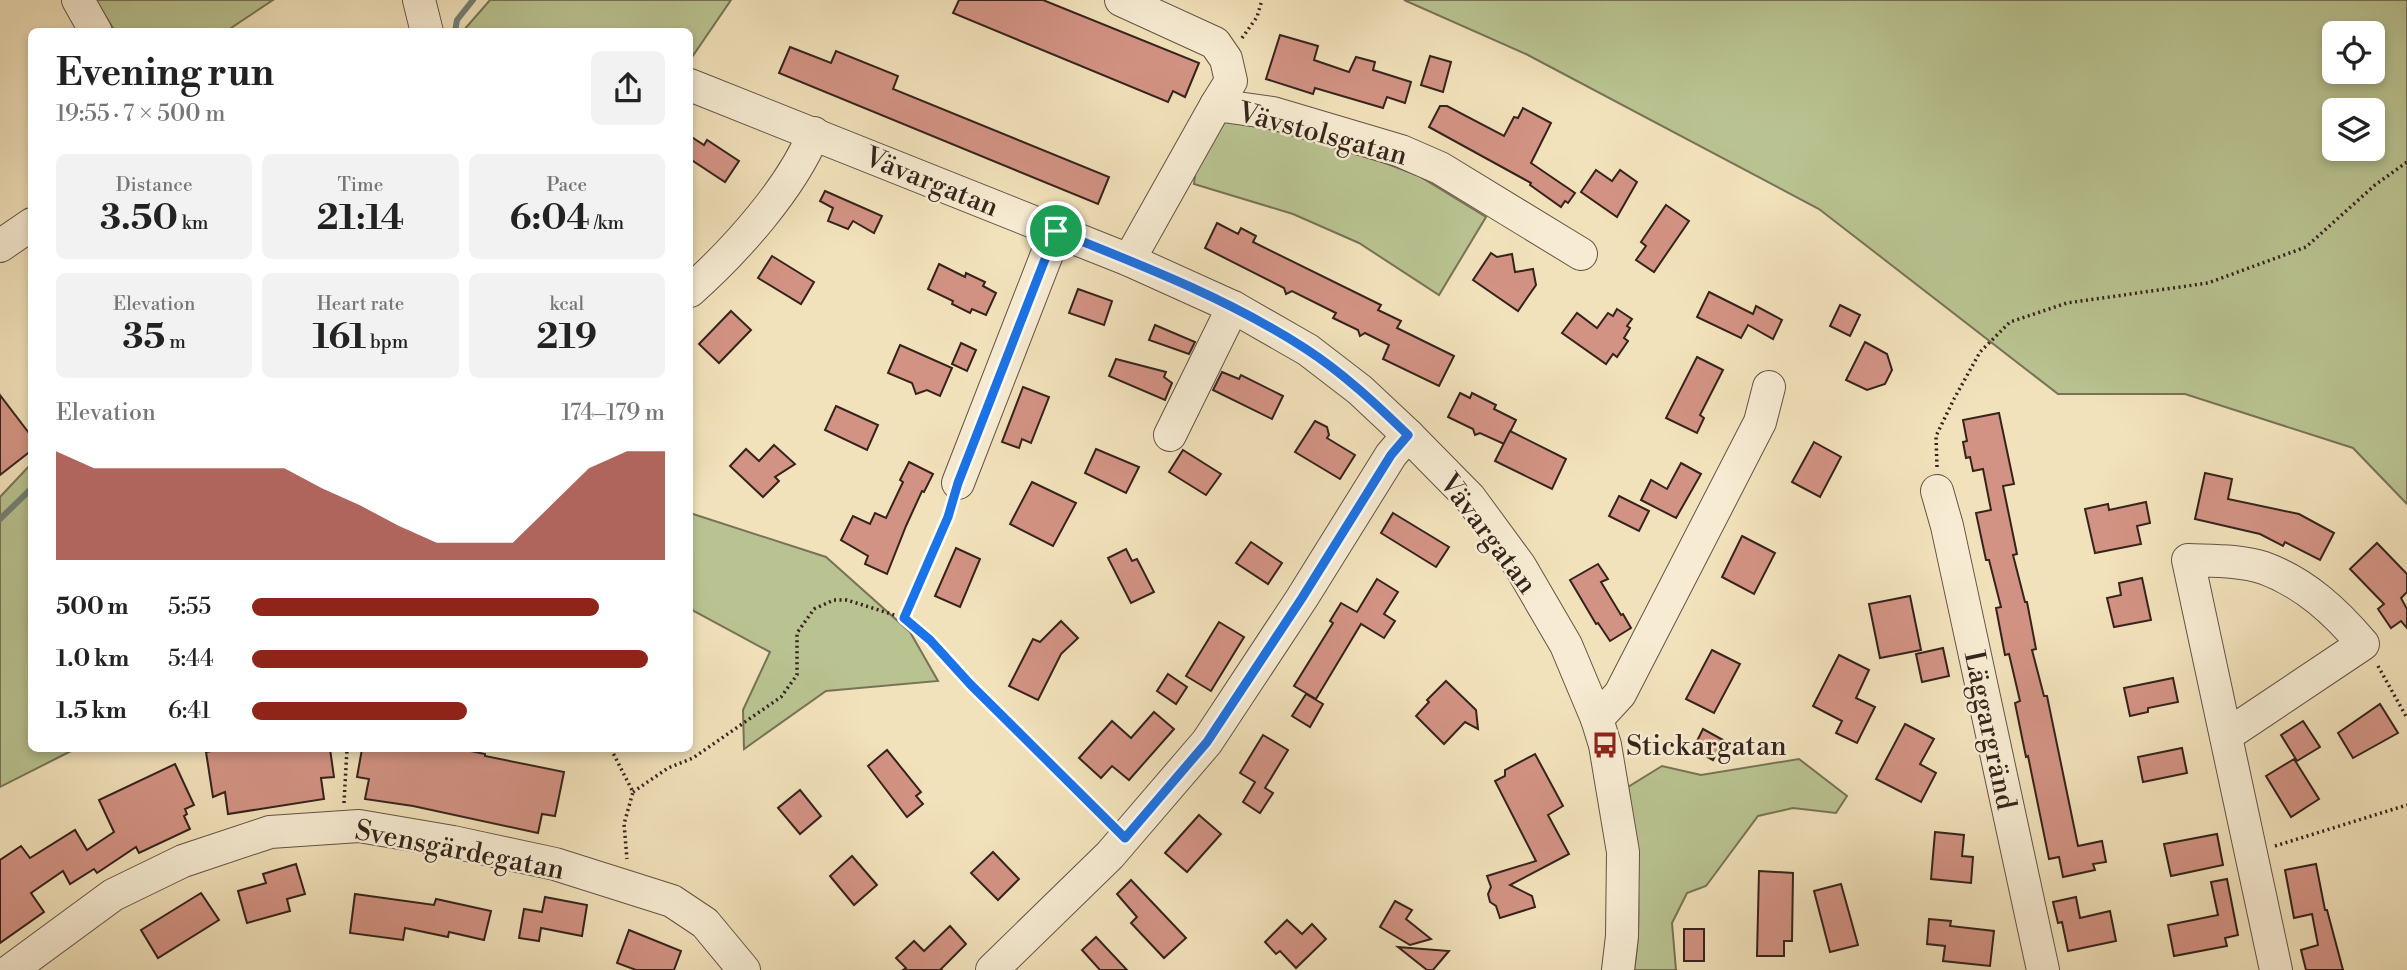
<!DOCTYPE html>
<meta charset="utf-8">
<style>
:root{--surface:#fff;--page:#f2f2f2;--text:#222;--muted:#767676;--accent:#8f2418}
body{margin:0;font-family:"Libre Bodoni",serif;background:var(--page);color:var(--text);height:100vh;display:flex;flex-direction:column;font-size:26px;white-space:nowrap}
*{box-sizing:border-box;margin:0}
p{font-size:23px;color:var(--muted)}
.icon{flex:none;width:38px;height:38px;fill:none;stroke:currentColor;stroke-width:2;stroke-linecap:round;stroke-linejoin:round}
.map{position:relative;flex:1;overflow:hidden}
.details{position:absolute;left:28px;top:28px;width:665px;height:724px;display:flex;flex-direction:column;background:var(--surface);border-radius:10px;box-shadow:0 4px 10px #0003}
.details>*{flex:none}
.fabs{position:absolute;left:2322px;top:21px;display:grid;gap:14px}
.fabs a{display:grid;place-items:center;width:63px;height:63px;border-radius:10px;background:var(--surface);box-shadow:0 4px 10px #0003;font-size:35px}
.pin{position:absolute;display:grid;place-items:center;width:60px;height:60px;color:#fff;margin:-30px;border:4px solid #fff;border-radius:50%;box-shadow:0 2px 7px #0007}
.round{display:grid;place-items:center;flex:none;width:74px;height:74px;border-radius:10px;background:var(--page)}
.overview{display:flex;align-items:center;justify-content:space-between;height:119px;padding:0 28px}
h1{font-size:38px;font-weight:800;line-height:52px}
.figures{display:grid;grid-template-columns:repeat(3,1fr);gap:10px;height:119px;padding:7px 28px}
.figures div{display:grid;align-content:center;border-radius:10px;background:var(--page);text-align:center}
.figures b{font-size:35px;font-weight:800}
.figures small{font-size:19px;font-weight:400}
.figures p{font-size:19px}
.chart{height:196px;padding:14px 28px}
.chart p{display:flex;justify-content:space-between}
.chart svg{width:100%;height:126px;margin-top:7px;fill:var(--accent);opacity:.7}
ul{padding:0 28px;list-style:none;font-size:23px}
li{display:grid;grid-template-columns:112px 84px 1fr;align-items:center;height:52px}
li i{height:18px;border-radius:9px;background:var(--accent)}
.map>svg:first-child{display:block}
.green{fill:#b9c391;stroke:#777356;stroke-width:2;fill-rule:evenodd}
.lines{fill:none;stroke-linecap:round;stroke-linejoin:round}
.stream{stroke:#728075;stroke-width:6}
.building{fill:#d39384;stroke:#35231c;stroke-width:2}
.minor-casing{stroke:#645344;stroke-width:34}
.path{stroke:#35231c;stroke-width:3.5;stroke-dasharray:2 3.5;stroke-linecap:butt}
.minor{stroke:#f7ecd3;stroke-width:32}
.route-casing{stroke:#fff;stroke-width:14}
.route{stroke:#1a73e8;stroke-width:9}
.labels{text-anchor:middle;stroke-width:5;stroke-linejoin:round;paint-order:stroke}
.street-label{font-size:28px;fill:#35231c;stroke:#f7ecd3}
.poi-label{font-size:28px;fill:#35231c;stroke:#f7ecd3;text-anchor:start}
</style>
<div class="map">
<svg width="2407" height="970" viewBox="0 0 2407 970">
<rect width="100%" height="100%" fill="#f2e2bb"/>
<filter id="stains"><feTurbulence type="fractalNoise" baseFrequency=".00286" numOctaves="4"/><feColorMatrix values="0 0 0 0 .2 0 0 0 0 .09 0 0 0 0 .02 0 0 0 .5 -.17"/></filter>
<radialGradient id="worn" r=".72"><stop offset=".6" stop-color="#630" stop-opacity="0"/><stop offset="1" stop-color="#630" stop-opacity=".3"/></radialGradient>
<g class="green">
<path d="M95,0h178l-48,32 -110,-1z"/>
<path d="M490,0h241l-41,60v-28l-227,-1z"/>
<path d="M1404,0h1003v504l-54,-56 -168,-54h-127l-239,-185 -293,-155zM2334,33h39v39h-39zM2334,110h39v39h-39z"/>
<path d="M1223,118l126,31 70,27 67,41 -47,78 -80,-52 -66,-29 -99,-30 3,-25z"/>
<path d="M31,464l1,285h43l-75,38v-290z"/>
<path d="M690,513l136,44 84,75 28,49 -112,10 -82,58 -1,-39 27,-58 -80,-43z"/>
<path d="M1799,759l48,37 -11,17 -43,-5 -35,8 -52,70 -19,7 -15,30 4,47h-42c10,-60 1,-123 -6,-183l34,-21 39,9z"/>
</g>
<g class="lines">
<g class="stream">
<path d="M455,32l2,-12 16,-20"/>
<path d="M0,519l32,-31"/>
</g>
</g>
<g class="building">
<path d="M959,0h84l156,63 -14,34 -12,-6 -5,11 -215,-89z"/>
<path d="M1280,35l38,11 -4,14 35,12 7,-15 19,5 -2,8 38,12 -6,21 -18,-6 -4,11 -68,-20 -2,6 -47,-15z"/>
<path d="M790,47l41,16 5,-12 62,25 -5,13 216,88 -11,27 -319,-131z"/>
<path d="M1430,56l21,6 -8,30 -22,-7z"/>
<path d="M1440,106h7l57,30 10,-19 4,1 5,-10 28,15 -20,40 44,30 -7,10 -3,-2 -4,6 -31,-22 1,-2 -102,-56z"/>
<path d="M690,136l14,9 3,-5 32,21 -14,21 -35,-23z"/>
<path d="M1596,170l16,11 8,-11 17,12 -20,35 -36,-25z"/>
<path d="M825,191l57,25 -8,17 -21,-12 -5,8 -20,-8 5,-13 -13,-7z"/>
<path d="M1666,205l23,16 -35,51 -18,-12 10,-14 -5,-4z"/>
<path d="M1217,223l21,11 3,-6 15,8 -3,6 128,63 -3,5 23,11 -4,7 57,28 -15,30 -56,-27 6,-14 -24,-12 -5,3 -2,-6 -25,-12 3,-5 -44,-22 -6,3 -2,-6 -79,-40z"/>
<path d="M1491,253l6,4 15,-3 3,18 18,-3 3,16 -18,26 -45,-31z"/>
<path d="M772,256l42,26 -13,22 -43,-26z"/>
<path d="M939,264l26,13 1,-4 19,9 -2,4 13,7 -10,22 -14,-6 -2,4 -18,-9 1,-3 -25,-12z"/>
<path d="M1078,289l34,12 -8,24 -35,-12z"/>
<path d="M1709,292l44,22 3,-8 26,14 -9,19 -25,-14 -7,13 -44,-21z"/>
<path d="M1840,305l20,10 -10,21 -20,-10z"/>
<path d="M1617,309l15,10 -5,7 3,2 -6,10 4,3 -11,16 -4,-3 -7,10 -44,-31 15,-20 20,15 11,-15 5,3z"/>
<path d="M731,311l20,19 -32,33 -20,-19z"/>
<path d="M1155,325l40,17 -6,12 -40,-14z"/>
<path d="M1865,342l22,12 5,16 -7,14 -18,6 -21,-10z"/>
<path d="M961,343l15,7 -9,21 -15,-7z"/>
<path d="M900,345l52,23 -12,28 -13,-6 -11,4 -4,-11 -24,-10z"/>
<path d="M1697,357l26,13 -23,45 4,3 -7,15 -31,-15z"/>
<path d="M1116,359l50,13 -2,5 8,6 -7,17 -56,-24z"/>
<path d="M1222,372l17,7 2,-4 42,21 -11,23 -59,-29z"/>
<path d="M1023,387l26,10 -18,46 -9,-4 -3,9 -17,-6z"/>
<path d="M1460,393l10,5 2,-5 24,12 -2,4 22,11 -12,24 -24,-11 -5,2 -2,-6 -25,-12z"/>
<path d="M0,395l32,42v13l-32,25z"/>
<path d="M836,406l42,19 -11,25 -42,-20z"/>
<path d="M1999,413l15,71 -11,2 14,68 -4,1 12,47h2l9,47 -4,1 12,46h3l31,150 24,-5 4,21 -13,2 2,6 -32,7 -4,-20 -10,2 -21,-103 -2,1 -11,-54 5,-2 -11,-47 -4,1 -9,-47 5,-1 -12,-47h-3l-10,-47 15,-3 -8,-41 -10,2 -3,-14 -4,1 -3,-16 4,-1 -4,-21z"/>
<path d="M1315,421l12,6 2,8 -2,3 28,17 -15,24 -45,-27z"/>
<path d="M1510,431l56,28 -14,30 -57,-28z"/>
<path d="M1814,442l27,15 -21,40 -28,-15z"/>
<path d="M774,445l21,19 -20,13 4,4 -16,16 -33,-31 16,-17 13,12z"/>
<path d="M1096,449l43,18 -13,26 -41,-20z"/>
<path d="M1183,450l38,24 -15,21 -37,-23z"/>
<path d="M909,462l24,12 -9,18 -2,-1 -16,35 -19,48 -22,-10 3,-8 -27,-16 12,-24 17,8 5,-11 11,5 17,-36 -3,-2z"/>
<path d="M1681,463l20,11 -25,44 -35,-18 10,-20 16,9z"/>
<path d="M2205,473l27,6 -4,20 71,15 35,19 -14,27 -35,-18 -2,4 -23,-12 -65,-15z"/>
<path d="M1032,482l44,21 -23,43 -43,-22z"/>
<path d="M1619,496l30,15 -10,20 -30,-15z"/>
<path d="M2146,502l4,21 -13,3 4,18 -46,9 -10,-44 23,-5 1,6z"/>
<path d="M1393,513l56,34 -13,20 -55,-34z"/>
<path d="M1742,536l33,17 -21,41 -32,-17z"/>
<path d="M1251,542l31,21 -14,21 -32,-21z"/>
<path d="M2377,543l30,31v18l-6,6 6,11v19l-6,-7 -10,7 -13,-19 6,-5 -34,-35z"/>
<path d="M956,548l24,11 -20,48 -25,-11z"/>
<path d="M1126,549l6,12 5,-2 17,33 -23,11 -23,-45z"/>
<path d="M1598,564l10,15 -7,3 20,33 2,-1 8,14 -21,13 -12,-18 -2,1 -26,-44z"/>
<path d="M2142,578l9,42 -37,7 -7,-29 14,-3 -2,-12z"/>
<path d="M1377,579l21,13 -14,22 11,7 -11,17 -23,-14 -45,75 -22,-13 39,-63 -3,-2 11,-18 16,9z"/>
<path d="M1910,596l11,54 -41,8 -11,-54z"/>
<path d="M1061,621l17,17 -17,16 -23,46 -29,-14 24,-47 7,3z"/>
<path d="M1219,622l25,15 -33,54 -25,-15z"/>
<path d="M1943,648l6,28 -27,6 -6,-28z"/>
<path d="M1712,650l28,14 -26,49 -28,-14z"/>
<path d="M1839,655l30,15 -13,28 19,9 -18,36 -21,-10 6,-12 -29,-15z"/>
<path d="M1168,674l19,13 -11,17 -19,-13z"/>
<path d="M2173,678l5,24 -30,6v4l-18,4 -6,-28z"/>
<path d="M1446,681l30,29 2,19 -13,-7 -21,22 -28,-28 13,-14 -2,-2z"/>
<path d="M1306,694l17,10 -13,23 -18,-11z"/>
<path d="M2380,704l18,29 -45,25 -15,-25z"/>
<path d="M1154,712l20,17 -45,51 -17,-14 -11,12 -22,-20 33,-37 19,17z"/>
<path d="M2303,721l17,26 -23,14 -16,-26z"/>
<path d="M1905,724l29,15 -14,25 16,9 -15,29 -45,-23z"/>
<path d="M1703,729l20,11 -10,20 -20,-11z"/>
<path d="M1263,735l25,15 -23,38 8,5 -13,20 -17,-11 12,-20 -15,-9z"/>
<path d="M2182,748l5,25 -44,9 -5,-25z"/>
<path d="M223,749h107l4,28 -13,1 3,21 -96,15 -3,-22 -12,5 -7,-45z"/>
<path d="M362,749h99l24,5v2l79,16 -9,44 -13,-2 -4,19 -125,-27 -48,-7 4,-20 -12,-2z"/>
<path d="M887,750l34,42 -5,4 7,8 -16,13 -39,-51z"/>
<path d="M1535,754l28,52 -15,9 21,39 -59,31 22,11 3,11 -35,11 -4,-12 -6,-4 -2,-8 3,-7 -4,-11 49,-15 -41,-80 10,-5v-6z"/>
<path d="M2294,759l25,40 -28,18 -25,-41z"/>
<path d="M175,764l19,41 -9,4 2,5 -3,2 6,13 -51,24 -3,-6 -39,26 -3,-4 -24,15 -7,-13 -32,22 13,19 -44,31v-83l21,-14 9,12 45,-28 12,20 27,-18 -15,-32z"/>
<path d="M800,790l21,26 -21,18 -22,-26z"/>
<path d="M1199,815l22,19 -34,38 -22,-19z"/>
<path d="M1935,832l29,3 -2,21 11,1 -2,26 -40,-4z"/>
<path d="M2217,834l6,31 -52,11 -7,-32z"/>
<path d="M993,852l26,27 -21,21 -27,-27z"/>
<path d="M852,856l25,29 -23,20 -24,-29z"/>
<path d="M296,864l9,30 -18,5 3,12 -43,12 -9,-32 28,-8 -3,-9z"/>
<path d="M2316,864l9,46h2l16,60h-37l-5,-20 17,-5 -6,-31 -18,4 -9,-48z"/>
<path d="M1759,871l34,2 -1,68h-8v15h-27z"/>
<path d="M2227,879l11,56 -13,3 2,8 -53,10 -6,-31 50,-10 -7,-33z"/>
<path d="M1131,880l55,58 -22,20 -33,-35 6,-6 -20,-23z"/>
<path d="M1841,884l17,61 -28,7 -16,-61z"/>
<path d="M201,893l18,27 -61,38 -17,-28z"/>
<path d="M355,894l79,11 2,-6 55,12 -7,29 -35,-8 -1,5 -43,-9 -2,12 -53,-7z"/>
<path d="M545,897l42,8 -5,31 -41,-8 -2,13 -20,-3 5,-29 18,3z"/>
<path d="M2076,897l4,21 30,-7 6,30 -48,10 -6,-29 -4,1 -5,-21z"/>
<path d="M1395,901l17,9 -6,9 25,20 -21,6 -30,-18z"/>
<path d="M1929,919l22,2 -1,5 44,5 -4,35 -47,-5 2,-15 -18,-2z"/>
<path d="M1287,920l15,14 10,-10 14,15 -30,29 -16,-17 -4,3 -11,-12z"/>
<path d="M950,926l16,18 -25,25 1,1h-39l3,-2 -10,-10 18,-17 10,10z"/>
<rect x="1684" y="929" width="20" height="32"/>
<path d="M629,930l52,21 -7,19h-38l-19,-7z"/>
<path d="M1096,937l31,33h-27l-18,-20z"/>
<path d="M1398,947l51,4 -16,19h-6z"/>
</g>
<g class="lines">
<g class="minor-casing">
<g id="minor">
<path d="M78,0l18,32"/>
<path d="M419,0l8,32"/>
<path d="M1121,0l94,43 11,16 5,22 -15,24"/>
<path d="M690,85l439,175 104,47 75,43 52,40 48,45 62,63 50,68 46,79 31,74 8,26 18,107 -1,84 -4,34"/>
<path d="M0,246l32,-22"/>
<path d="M1129,260l87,-155 57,8 128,38 39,17 141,86"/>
<path d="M690,291c45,-40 101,-102 124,-158"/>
<path d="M1170,435l63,-128"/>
<path d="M958,483l98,-252"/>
<path d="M1937,491l10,35 96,444"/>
<path d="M1597,719l23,-25 140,-272 9,-35"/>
<path d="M2227,735l136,-91c-27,-32 -58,-61 -99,-76 -24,-8 -51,-7 -76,-8l88,410"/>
<path d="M11,970l102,-75 70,-34 87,-29 89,-6 94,16 102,22 117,37 33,22 39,47"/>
<path d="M992,970l118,-115 97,-113 95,-144 89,-143 17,-20"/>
</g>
</g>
<g class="path">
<path d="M1242,38l15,-21 5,-17"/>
<path d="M1937,467l-1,-31 18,-37 26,-47 30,-30 57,-19 141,-20 98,-36 69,-62 32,-23"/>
<path d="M950,509l-46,109 26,22 176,181"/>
<path d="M2378,666l29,52"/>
<path d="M611,749l22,43 -9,32 3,35"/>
<path d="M633,792l35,-24 25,-10 88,-61 16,-22v-42l17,-24 20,-9h13l57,18"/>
<path d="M344,803l3,-54"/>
<path d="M2275,846l132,-41"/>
</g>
<use href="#minor" class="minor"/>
</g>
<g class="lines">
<g class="route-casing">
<path id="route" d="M1056,231c85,34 173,68 250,118 37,24 70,55 102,86l-17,20 -89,143 -95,144 -82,96 -155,-154 -40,-44 -26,-22 44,-101 10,-34z"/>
</g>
<use href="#route" class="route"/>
</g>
<defs>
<g id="bus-bare" transform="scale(2.1)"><path d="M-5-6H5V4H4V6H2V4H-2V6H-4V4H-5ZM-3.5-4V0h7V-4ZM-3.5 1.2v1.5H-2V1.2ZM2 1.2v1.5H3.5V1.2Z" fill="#8f2418" stroke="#f7ecd3" stroke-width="2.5" paint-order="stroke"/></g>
</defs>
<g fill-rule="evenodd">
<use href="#bus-bare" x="1605" y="745"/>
</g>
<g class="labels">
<g class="street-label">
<text transform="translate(1323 133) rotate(15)" y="10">Vävstolsgatan</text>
<text transform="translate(932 181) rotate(22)" y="10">Vävargatan</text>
<text transform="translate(1489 533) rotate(53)" y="10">Vävargatan</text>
<text transform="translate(1991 730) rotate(78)" y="10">Läggargränd</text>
<text transform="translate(460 849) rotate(11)" y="10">Svensgärdegatan</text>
</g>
<g class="poi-label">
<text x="1626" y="755">Stickargatan</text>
</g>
</g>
<rect width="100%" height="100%" filter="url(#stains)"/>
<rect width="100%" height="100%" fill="url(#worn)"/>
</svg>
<div class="fabs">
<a><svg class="icon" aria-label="locate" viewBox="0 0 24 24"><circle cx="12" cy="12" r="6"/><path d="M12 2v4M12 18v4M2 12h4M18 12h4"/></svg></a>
<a><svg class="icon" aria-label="layers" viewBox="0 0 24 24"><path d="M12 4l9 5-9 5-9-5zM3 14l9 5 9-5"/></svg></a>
</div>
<div class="pin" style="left:1056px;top:231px;background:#1e9e55"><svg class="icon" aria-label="arrive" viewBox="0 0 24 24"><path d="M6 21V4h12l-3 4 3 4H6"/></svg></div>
<section class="details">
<div class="overview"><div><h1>Evening run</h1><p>19:55 · 7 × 500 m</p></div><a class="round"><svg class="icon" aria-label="share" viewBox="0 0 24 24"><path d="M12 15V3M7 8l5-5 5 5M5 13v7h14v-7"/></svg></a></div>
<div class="figures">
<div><p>Distance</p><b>3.50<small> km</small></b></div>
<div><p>Time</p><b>21:14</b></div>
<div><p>Pace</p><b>6:04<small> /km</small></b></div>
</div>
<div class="figures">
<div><p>Elevation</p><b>35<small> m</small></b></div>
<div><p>Heart rate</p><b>161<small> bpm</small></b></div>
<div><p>kcal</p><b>219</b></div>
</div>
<div class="chart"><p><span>Elevation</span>174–179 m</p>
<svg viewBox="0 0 160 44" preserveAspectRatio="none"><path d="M0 44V6L10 12L20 12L30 12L40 12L50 12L60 12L70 19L80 25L90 32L100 38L110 38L120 38L130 25L140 12L150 6L160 6V44z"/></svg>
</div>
<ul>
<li><b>500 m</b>5:55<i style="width:84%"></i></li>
<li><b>1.0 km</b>5:44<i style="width:96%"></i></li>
<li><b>1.5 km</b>6:41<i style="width:52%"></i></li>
</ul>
</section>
</div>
